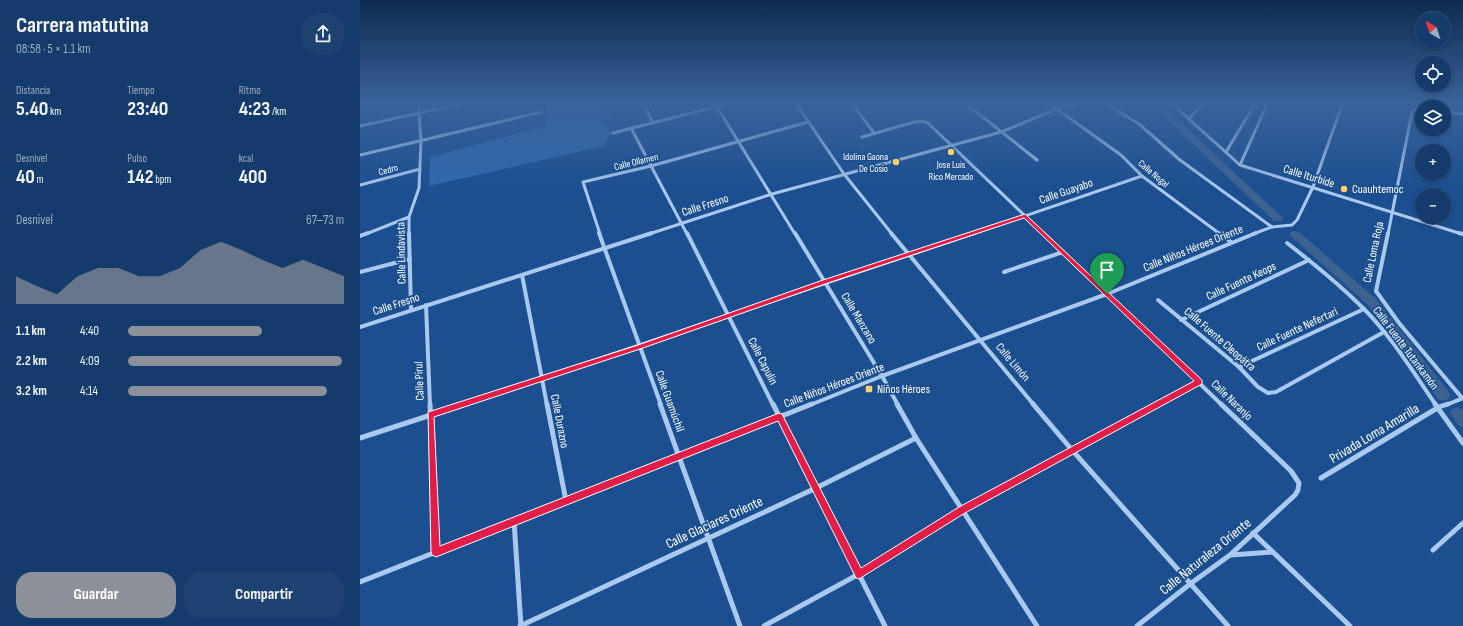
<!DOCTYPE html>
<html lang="es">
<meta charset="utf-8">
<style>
:root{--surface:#143b6b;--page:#1d4271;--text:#f1f3f6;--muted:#9dadc1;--line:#33557e;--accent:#8c9099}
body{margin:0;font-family:"Sofia Sans Condensed",sans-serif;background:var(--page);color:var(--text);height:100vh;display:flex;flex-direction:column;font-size:15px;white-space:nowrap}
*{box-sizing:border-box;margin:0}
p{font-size:13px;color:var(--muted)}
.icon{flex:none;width:22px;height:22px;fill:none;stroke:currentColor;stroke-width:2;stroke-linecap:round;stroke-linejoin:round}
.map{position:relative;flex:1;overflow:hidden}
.panel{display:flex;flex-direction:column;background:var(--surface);width:360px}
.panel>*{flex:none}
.needle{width:26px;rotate:321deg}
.fabs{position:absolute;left:1055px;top:12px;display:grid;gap:8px}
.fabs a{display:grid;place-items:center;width:36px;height:36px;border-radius:50%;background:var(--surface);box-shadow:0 2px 6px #0003,0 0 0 1px var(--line);font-size:20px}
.pin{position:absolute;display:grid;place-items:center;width:34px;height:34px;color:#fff;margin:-41px -17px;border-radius:50% 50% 50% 0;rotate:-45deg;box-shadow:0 0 4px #0007}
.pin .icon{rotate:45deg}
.round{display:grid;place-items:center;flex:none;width:42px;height:42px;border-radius:16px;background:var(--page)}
.overview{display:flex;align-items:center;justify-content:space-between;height:68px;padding:0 16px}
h1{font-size:22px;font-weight:700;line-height:30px}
.stats{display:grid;grid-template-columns:repeat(3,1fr);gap:6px;height:68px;padding:4px 16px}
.stats div{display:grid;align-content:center}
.stats b{font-size:20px;font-weight:700}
.stats small{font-size:11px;font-weight:400}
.stats p{font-size:11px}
.chart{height:112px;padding:8px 16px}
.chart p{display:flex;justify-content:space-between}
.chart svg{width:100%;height:72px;margin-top:4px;fill:var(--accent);opacity:.7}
.primary-button{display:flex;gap:8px;margin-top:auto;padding:8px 16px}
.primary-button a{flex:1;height:46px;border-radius:16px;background:var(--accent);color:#fff;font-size:16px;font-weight:700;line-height:46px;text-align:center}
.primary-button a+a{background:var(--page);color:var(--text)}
ul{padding:0 16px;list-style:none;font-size:13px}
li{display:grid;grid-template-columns:64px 48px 1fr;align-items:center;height:30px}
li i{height:10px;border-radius:5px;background:var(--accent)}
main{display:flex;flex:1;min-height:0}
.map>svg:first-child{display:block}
.green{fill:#2e69ad}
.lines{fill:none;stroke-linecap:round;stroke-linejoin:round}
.canal{fill:#3c6290;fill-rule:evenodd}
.street-far2{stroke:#a9c9ee;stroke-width:3}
.street-far1{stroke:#a9c9ee;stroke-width:4}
.street{stroke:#a9c9ee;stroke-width:5}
.route{fill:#e11d48;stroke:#fff;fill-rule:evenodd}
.poi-dot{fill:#ffd166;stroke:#1b4f8f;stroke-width:1.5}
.labels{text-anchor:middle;stroke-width:3.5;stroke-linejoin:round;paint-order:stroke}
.far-poi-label{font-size:10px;fill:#fff;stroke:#1b4f8f;text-anchor:end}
.far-street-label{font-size:10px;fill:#fff;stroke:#1b4f8f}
.street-label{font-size:12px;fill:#fff;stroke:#1b4f8f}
.poi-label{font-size:12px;fill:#fff;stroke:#1b4f8f;text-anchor:start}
.near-street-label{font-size:14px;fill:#fff;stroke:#1b4f8f}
</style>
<main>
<section class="panel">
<div class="overview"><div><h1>Carrera matutina</h1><p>08:58 · 5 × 1.1 km</p></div><a class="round"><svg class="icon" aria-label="share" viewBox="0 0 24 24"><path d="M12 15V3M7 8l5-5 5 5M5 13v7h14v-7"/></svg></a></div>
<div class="stats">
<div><p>Distancia</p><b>5.40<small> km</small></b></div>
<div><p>Tiempo</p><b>23:40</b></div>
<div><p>Ritmo</p><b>4:23<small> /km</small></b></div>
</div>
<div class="stats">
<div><p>Desnivel</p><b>40<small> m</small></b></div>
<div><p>Pulso</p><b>142<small> bpm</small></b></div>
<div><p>kcal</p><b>400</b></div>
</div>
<div class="chart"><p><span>Desnivel</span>67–73 m</p>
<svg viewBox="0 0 160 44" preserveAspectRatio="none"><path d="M0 44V27L10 33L20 38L30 27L40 22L50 22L60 27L70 27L80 22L90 11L100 6L110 11L120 17L130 22L140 17L150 22L160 27V44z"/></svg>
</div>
<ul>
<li><b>1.1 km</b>4:40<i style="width:62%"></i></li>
<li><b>2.2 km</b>4:09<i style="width:99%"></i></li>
<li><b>3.2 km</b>4:14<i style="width:92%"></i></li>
</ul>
<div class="primary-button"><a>Guardar</a><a>Compartir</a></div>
</section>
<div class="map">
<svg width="1103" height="626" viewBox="0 0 1103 626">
<rect width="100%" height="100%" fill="#1b4f8f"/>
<path class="green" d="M185,102h61l6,17 -11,1 10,13 -7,13 -175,40 1,-29 117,-31z"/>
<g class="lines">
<g class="canal">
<path d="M792,102h9l18,19 103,96 1,2 -1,2h-8l-101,-96z"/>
<path d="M935,231l4,1 77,67 72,92 2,4 -2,4 -5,2 -5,-2 -70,-94 -77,-69 -1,-2 1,-2z"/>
<path d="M1097,407l6,3v17l-5,-2 -8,-12 2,-4z"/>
</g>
<g class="street-far2">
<path d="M283,102l10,21"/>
<path d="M354,102l81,132"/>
<path d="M435,102l49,72 48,60"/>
<path d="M491,102l23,31"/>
<path d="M604,102l73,58"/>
<path d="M687,102l74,53 21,21 78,58"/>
<path d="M743,102l36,22 41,36 92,67"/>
<path d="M810,102l70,63 222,69"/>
<path d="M1084,111l19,3"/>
<path d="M829,119l15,-17"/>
<path d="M0,126l110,-24"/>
<path d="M271,128l56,106"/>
<path d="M253,133l121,-31"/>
<path d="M502,137l52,-15 8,-1 6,2 116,111"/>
<path d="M866,152l30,-50"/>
<path d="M0,155l181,-43"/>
<path d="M880,165l28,-63"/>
<path d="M0,185l60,-16"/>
<path d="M6,234l43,-17"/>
<path d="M49,234v-17l10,-29 2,-48 -3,-38"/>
<path d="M240,234l-17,-52 68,-16 157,-44"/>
<path d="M289,234l123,-40 229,-62 56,-23 26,-7"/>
<path d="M612,234l170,-58"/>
<path d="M893,234l19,-7 20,-2 5,-5 16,-33 30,-85"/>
<path d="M1028,234l24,-122 5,-4 5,-1"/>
</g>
<g class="street-far1">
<path d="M49,233l2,77"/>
<path d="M239,233l62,172"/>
<path d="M327,233l86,172"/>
<path d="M435,233l87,143 16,29"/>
<path d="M531,233l143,172"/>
<path d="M683,233l179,172"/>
<path d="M859,233l12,9"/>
<path d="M1028,233l-12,58 23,32 63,75"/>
<path d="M1099,233l4,1"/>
<path d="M0,236l8,-3"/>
<path d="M927,243c26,20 53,42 77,66 28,28 49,63 72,96"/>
<path d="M0,272l50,-13"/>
<path d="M644,272l59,-20"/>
<path d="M162,275l25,130"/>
<path d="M798,300l81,67 19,20 10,6 8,-1 108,-60"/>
<path d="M66,305l4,100"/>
<path d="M821,320l128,-60"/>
<path d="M0,327l292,-94"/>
<path d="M879,367l125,-58"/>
<path d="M102,405l512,-172"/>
<path d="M450,405l72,-29 225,-82 149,-61"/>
<path d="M797,405l42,-23"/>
<path d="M1086,405l17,-7"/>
</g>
<g class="street">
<path d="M70,404l6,148"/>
<path d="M187,404l19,97"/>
<path d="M300,404l80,222"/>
<path d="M413,404l112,222"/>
<path d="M537,404l19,34 121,188"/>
<path d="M673,404l39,46 156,176"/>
<path d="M1075,404l28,39"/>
<path d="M0,438l105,-34"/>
<path d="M961,478l118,-71 9,-3"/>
<path d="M154,521l7,105"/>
<path d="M893,533l97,93"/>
<path d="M1073,550l30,-27"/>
<path d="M871,555l41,-3"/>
<path d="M0,582l452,-178"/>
<path d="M160,626l296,-138 100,-50"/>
<path d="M404,626l95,-52 103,-64 197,-106"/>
<path d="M777,626l53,-42 40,-29 65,-60 3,-5 1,-7 -8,-12 -70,-67"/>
</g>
</g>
<linearGradient id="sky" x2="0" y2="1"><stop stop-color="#0f2b4f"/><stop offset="0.54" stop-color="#39639b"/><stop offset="1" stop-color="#39639b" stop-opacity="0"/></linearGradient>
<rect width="1103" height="190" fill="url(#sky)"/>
<path class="route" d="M665,214l177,166v4l-237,129 -106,66 -3,-1 -78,-157 -342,136 -4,-2 -1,-3 -3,-140 210,-67 185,-65zM664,218l170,163 -235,126 -98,61 -79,-154 -3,-1 -339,133 -6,-129 209,-69 185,-65z"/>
<g class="poi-dot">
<circle cx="591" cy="152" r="4"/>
<circle cx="536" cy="162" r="4"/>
<circle cx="984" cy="189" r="4"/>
<rect x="505" y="385" width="8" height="8" rx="2"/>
</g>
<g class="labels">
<g class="far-poi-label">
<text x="528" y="160">Idolina Gaona<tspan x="528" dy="12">De Cosio</tspan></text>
<text x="591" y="168" text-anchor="middle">Jose Luis<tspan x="591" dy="12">Rico Mercado</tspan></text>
</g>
<g class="far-street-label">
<text transform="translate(276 161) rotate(-14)" y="4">Calle Ollamen</text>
<text transform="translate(28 169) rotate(-15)" y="4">Cedro</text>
<text transform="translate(794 173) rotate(40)" y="4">Calle Nogal</text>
</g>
<g class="street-label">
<text transform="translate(949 176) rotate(17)" y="4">Calle Iturbide</text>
<text transform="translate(706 191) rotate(-19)" y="4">Calle Guayabo</text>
<text transform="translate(345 205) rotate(-18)" y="4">Calle Fresno</text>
<text transform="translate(833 248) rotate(-22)" y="4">Calle Niños Héroes Oriente</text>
<text transform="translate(1013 252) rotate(-78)" y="4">Calle Loma Roja</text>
<text transform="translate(41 253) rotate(-91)" y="4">Calle Lindavista</text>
<text transform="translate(881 281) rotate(-25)" y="4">Calle Fuente Keops</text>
<text transform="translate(36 304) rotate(-18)" y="4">Calle Fresno</text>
<text transform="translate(499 318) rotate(59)" y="4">Calle Manzano</text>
<text transform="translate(937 329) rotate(-25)" y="4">Calle Fuente Nefertari</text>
<text transform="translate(860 339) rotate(41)" y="4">Calle Fuente Cleopátra</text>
<text transform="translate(1046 348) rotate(53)" y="4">Calle Fuente Tutankamón</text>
<text transform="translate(403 361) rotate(63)" y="4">Calle Capulín</text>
<text transform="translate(653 362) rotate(50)" y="4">Calle Limón</text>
<text transform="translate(59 381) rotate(-92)" y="4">Calle Pirul</text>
<text transform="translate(474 385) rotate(-21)" y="4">Calle Niños Héroes Oriente</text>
<text transform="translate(872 400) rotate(44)" y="4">Calle Naranjo</text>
<text transform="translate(310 401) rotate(70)" y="4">Calle Guamúchil</text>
<text transform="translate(200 421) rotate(79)" y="4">Calle Durazno</text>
</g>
<g class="poi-label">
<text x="992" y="193">Cuauhtemoc</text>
<text x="517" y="393">Niños Héroes</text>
</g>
<g class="near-street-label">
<text transform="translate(1014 433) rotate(-31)" y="5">Privada Loma Amarilla</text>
<text transform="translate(354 522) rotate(-25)" y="5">Calle Glaciares Oriente</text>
<text transform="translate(845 556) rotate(-39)" y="5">Calle Naturaleza Oriente</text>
</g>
</g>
</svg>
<div class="fabs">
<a><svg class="needle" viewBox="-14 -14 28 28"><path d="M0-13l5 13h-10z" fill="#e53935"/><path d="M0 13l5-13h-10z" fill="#9dadc1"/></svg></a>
<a><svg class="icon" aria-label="locate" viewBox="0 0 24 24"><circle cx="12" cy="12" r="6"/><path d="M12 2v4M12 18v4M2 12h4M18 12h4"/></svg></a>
<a><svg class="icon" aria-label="layers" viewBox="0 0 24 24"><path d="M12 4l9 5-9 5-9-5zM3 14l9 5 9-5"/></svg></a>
<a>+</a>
<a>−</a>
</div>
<div class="pin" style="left:747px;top:294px;background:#1e9e55"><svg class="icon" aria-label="arrive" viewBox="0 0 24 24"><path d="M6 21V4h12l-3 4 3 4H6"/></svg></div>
</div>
</main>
